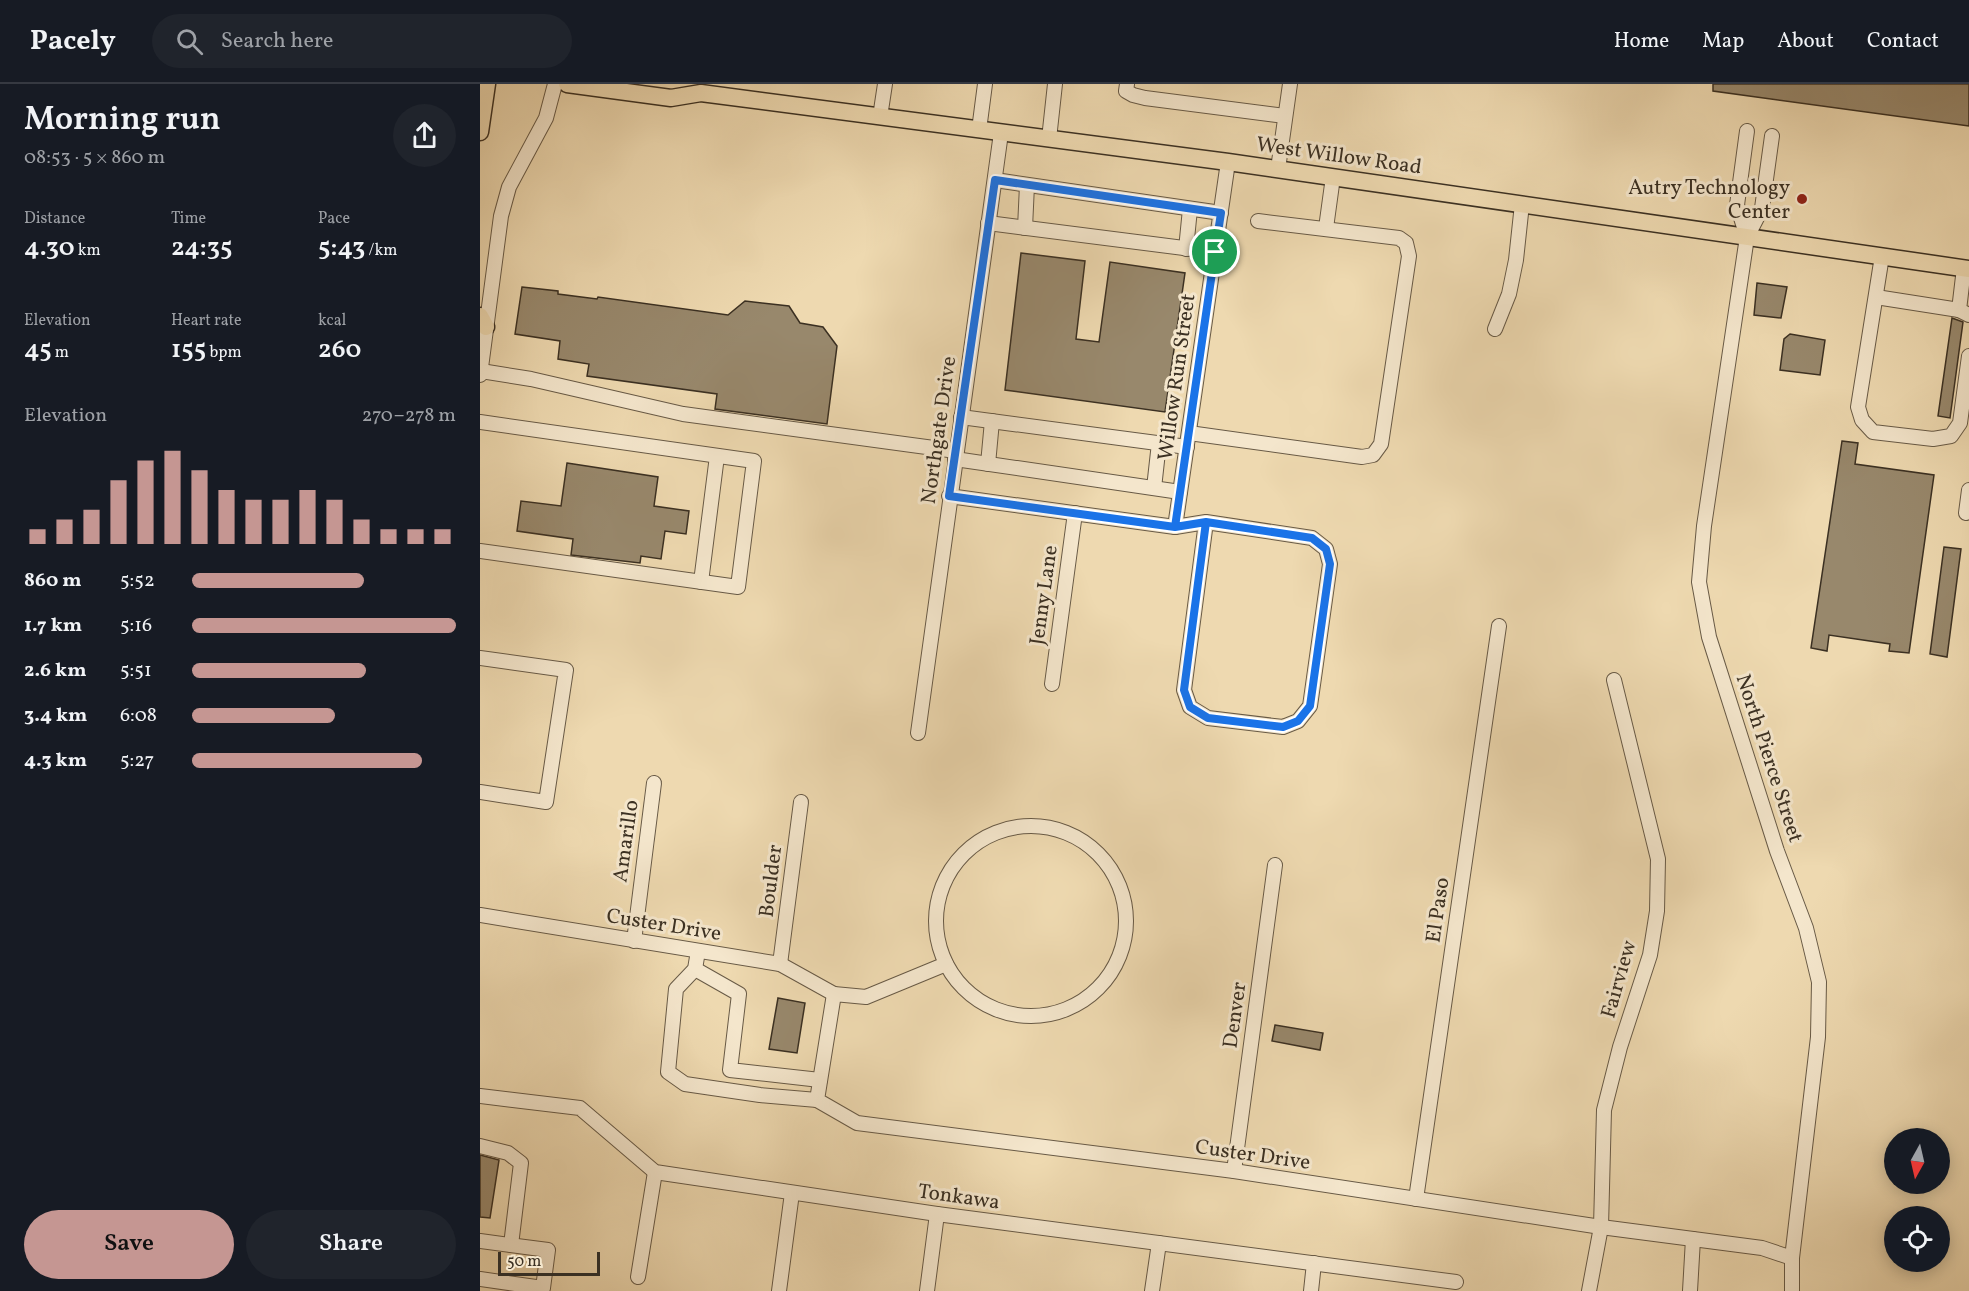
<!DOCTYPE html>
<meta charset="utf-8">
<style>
:root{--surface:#171b24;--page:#20242c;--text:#f1f3f6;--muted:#9ea1a6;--line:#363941;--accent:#c59692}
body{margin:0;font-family:Vollkorn,serif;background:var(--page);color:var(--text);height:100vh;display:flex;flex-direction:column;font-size:22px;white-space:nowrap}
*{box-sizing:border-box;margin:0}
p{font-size:20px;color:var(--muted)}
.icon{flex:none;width:33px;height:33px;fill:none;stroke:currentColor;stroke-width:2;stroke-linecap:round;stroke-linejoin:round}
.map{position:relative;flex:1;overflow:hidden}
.details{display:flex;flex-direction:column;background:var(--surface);width:480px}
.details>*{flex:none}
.needle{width:39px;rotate:188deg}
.fabs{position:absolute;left:1404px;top:1044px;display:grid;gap:12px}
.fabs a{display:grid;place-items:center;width:66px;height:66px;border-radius:50%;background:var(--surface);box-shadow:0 3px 15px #0003;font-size:30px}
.scale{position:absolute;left:18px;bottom:15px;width:102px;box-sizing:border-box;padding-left:6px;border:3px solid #3b3022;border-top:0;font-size:16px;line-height:21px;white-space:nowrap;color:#3b3022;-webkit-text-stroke:4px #f4e6cc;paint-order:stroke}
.pin{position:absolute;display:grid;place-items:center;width:51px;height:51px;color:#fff;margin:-26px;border:3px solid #fff;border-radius:50%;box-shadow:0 2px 6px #0007}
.round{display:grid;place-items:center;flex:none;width:63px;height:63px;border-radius:32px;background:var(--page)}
.headline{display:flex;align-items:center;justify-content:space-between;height:102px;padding:0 24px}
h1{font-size:33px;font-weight:600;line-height:45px}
.metrics{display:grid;grid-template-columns:repeat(3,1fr);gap:9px;height:102px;padding:6px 24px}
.metrics div{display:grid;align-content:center}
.metrics b{font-size:26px;font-weight:600}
.metrics small{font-size:16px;font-weight:400}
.metrics p{font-size:16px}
.chart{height:168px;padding:12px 24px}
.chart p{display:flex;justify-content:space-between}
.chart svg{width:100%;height:108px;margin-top:6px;stroke:var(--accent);stroke-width:6}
.button{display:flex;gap:12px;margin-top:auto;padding:12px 24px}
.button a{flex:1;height:69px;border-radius:36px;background:var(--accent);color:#111;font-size:24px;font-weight:600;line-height:69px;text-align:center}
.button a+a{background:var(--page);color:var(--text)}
ul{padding:0 24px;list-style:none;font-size:20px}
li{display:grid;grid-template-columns:96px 72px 1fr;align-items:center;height:45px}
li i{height:15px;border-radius:8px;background:var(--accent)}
header{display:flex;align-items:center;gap:36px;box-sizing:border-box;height:84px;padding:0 30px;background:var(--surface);border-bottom:2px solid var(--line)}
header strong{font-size:28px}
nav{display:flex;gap:33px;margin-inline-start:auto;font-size:21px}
.search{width:420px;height:54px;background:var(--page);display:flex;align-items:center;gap:15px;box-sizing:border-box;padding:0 21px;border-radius:33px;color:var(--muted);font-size:22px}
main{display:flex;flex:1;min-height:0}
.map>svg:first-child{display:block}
.building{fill:#98886c;stroke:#3b3022;stroke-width:1.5}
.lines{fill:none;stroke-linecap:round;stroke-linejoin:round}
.minor-casing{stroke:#685a46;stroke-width:16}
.major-casing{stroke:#3b3022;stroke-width:19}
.minor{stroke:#f4e6cc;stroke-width:14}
.major{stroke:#eed9b0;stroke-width:16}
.route-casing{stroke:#fff;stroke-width:12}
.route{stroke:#1a73e8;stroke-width:8}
.poi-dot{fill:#8f2418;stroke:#f4e6cc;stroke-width:2}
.labels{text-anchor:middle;stroke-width:6;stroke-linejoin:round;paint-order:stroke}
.street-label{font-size:21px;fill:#3b3022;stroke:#f4e6cc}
.poi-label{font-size:21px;fill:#3b3022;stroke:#f4e6cc;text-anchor:end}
</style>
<header>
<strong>Pacely</strong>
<div class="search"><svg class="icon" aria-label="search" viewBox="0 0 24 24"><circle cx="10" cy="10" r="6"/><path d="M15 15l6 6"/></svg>Search here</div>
<nav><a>Home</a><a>Map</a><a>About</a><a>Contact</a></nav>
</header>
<main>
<section class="details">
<div class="headline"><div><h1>Morning run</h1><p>08:53 · 5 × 860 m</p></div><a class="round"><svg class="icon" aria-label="share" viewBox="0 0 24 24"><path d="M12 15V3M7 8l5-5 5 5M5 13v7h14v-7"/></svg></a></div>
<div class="metrics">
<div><p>Distance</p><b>4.30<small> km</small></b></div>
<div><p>Time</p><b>24:35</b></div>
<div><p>Pace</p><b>5:43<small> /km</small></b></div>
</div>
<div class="metrics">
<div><p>Elevation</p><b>45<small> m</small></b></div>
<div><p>Heart rate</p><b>155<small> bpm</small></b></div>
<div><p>kcal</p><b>260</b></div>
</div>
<div class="chart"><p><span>Elevation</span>270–278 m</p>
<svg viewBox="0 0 160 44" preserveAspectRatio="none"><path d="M5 44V38M15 44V34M25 44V30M35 44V18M45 44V10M55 44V6M65 44V14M75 44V22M85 44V26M95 44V26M105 44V22M115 44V26M125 44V34M135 44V38M145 44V38M155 44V38"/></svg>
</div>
<ul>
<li><b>860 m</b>5:52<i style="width:65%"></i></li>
<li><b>1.7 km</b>5:16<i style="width:100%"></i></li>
<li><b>2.6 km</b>5:51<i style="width:66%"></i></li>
<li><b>3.4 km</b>6:08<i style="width:54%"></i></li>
<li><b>4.3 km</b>5:27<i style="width:87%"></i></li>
</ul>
<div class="button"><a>Save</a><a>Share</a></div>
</section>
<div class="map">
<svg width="1489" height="1207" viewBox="0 0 1489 1207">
<rect width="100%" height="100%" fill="#eed9b0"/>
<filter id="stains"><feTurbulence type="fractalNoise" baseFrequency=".00333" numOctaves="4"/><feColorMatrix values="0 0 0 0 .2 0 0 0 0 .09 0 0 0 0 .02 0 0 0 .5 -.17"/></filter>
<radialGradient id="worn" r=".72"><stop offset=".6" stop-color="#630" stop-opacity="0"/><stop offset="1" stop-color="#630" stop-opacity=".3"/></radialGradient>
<g class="building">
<path d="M1233,0h256v42l-256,-35z"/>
<path d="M541,169l64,8 -9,78 23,3 11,-80 75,11 -20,139 -160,-22z"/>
<path d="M1277,199l30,4 -6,31 -27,-3z"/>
<path d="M42,203l36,4v3l39,5 1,-2 130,18 17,-14 44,5 11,17 23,4 14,19 -10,78 -112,-15 2,-15 -130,-18 2,-12 -31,-5 2,-18 -45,-7z"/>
<path d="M1472,234l11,4 -13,96 -12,-2z"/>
<path d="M1310,250l35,6 -5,35 -40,-5 4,-31z"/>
<path d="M1362,357l16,2 -3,21 79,11 -25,178 -20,-2 1,-7 -61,-9 -2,16 -16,-3z"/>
<path d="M87,379l91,14 -4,29 35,5 -3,23 -21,-3 -4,28 -20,-3 -1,7 -69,-8 2,-16 -56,-8 4,-30 40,5z"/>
<path d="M1464,463l17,2 -14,108 -17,-3z"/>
<path d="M298,914l27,5 -8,50 -28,-4z"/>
<path d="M795,941l48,8 -3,17 -48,-9z"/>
<path d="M0,1071l19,5 -9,58 -10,-1z"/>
</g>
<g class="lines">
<g class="minor-casing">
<g id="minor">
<path d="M647,0l-1,7 7,4 12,3 140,18"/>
<path d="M400,33l5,-33"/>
<path d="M499,46l6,-46"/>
<path d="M1267,47l-10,74 10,32"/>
<path d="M1292,52l-10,72 -15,29 -43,289 -5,56 10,55 68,214 29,77 13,54 -1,55 -26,221v33"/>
<path d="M569,55l6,-55"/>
<path d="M798,85l12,-85"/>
<path d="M515,96l226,33"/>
<path d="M508,139l227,29"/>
<path d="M545,144l2,-43"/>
<path d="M846,144l7,-51"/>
<path d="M706,165l4,-40"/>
<path d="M1402,172l-24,151 4,13 11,12 60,7 18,-3 9,-13 9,-67"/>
<path d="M1484,184l-5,42 10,5"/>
<path d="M1396,213l83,13"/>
<path d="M1015,245l14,-35 7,-34 6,-56"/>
<path d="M1,287l50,8 152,35 273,37"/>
<path d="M0,291l21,-159 8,-29 37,-69 9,-34"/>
<path d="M481,333l226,30"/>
<path d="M0,338l274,39 -16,126 -258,-36"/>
<path d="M709,349l173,24 11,-2 8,-11 28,-188 -3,-13 -7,-5 -141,-17"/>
<path d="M475,375l225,33"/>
<path d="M508,380l4,-43"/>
<path d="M674,404l5,-45"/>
<path d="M469,412l226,31 31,-5 106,16 14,11 4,15 -20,142 -12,15 -15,6 -75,-9 -18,-11 -6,-17 22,-168"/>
<path d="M1486,429l3,-23"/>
<path d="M695,443l53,-365"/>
<path d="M221,498l16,-126"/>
<path d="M0,574l86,12 -20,132 -66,-10"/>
<path d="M572,600l23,-171"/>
<path d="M438,649l83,-600"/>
<circle cx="551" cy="837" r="95"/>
<path d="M0,831l300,49 54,30"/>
<path d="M154,857l20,-158"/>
<path d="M218,867l-3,18 -19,20 -8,83 17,12 75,11 57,5"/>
<path d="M300,880l21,-162"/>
<path d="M466,880l-80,33 -32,-3 -17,106 40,23 377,48 367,56 161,21 30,10"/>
<path d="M215,885l44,25 -9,76 90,10"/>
<path d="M0,1012l100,12 75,64 282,42 519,68"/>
<path d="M0,1062l28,7 13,10 -10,82"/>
<path d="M754,1087l41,-306"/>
<path d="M936,1115l83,-573"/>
<path d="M0,1157l68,9 -5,38 -63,-9"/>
<path d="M158,1193l17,-105"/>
<path d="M299,1207l13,-98"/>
<path d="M447,1207l10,-77"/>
<path d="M672,1207l7,-48"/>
<path d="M831,1207l3,-28"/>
<path d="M1109,1207l12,-64 3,-117 16,-63 30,-92 7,-44 1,-52 -44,-179"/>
<path d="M1210,1207l3,-52"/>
</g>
</g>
<g class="major-casing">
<g id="major">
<path d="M87,0l104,14 30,-5 527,69 741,107"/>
<path d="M0,48l7,-48"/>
<path d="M0,232l6,11"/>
</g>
</g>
<use href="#minor" class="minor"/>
<use href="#major" class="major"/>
</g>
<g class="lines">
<g class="route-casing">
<path id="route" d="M735,168l-40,275 31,-5 -22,168 6,17 18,11 75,9 15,-6 12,-15 20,-142 -4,-15 -14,-11 -106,-16 -31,5 -226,-31 46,-316 226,33 -6,39"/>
</g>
<use href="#route" class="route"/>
</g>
<circle class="poi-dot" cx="1322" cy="115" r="6"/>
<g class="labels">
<g class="street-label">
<text transform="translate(859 71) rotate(8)" y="7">West Willow Road</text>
<text transform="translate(696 293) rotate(-82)" y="7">Willow Run Street</text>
<text transform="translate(458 346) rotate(-82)" y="7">Northgate Drive</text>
<text transform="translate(563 511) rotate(-82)" y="7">Jenny Lane</text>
<text transform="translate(1290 674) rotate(72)" y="7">North Pierce Street</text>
<text transform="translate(145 757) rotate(-82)" y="7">Amarillo</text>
<text transform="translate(290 797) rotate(-83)" y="7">Boulder</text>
<text transform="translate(957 826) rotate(-82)" y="7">El Paso</text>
<text transform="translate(184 840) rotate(9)" y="7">Custer Drive</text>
<text transform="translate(1138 895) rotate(-74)" y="7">Fairview</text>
<text transform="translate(754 931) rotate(-82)" y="7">Denver</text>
<text transform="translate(773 1070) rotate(8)" y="7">Custer Drive</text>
<text transform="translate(479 1112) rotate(8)" y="7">Tonkawa</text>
</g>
<g class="poi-label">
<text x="1310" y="110">Autry Technology<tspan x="1310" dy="24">Center</tspan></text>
</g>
</g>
<rect width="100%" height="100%" filter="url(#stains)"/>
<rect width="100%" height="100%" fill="url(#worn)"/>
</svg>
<div class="fabs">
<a><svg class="needle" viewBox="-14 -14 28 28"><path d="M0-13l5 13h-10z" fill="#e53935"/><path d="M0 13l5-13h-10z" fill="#9ea1a6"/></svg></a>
<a><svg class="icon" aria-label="locate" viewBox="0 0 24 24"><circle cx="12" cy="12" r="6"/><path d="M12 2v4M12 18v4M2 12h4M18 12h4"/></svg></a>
</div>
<div class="scale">50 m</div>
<div class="pin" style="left:735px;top:168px;background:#1e9e55"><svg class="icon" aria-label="arrive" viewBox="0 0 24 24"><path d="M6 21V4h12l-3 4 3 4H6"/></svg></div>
</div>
</main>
